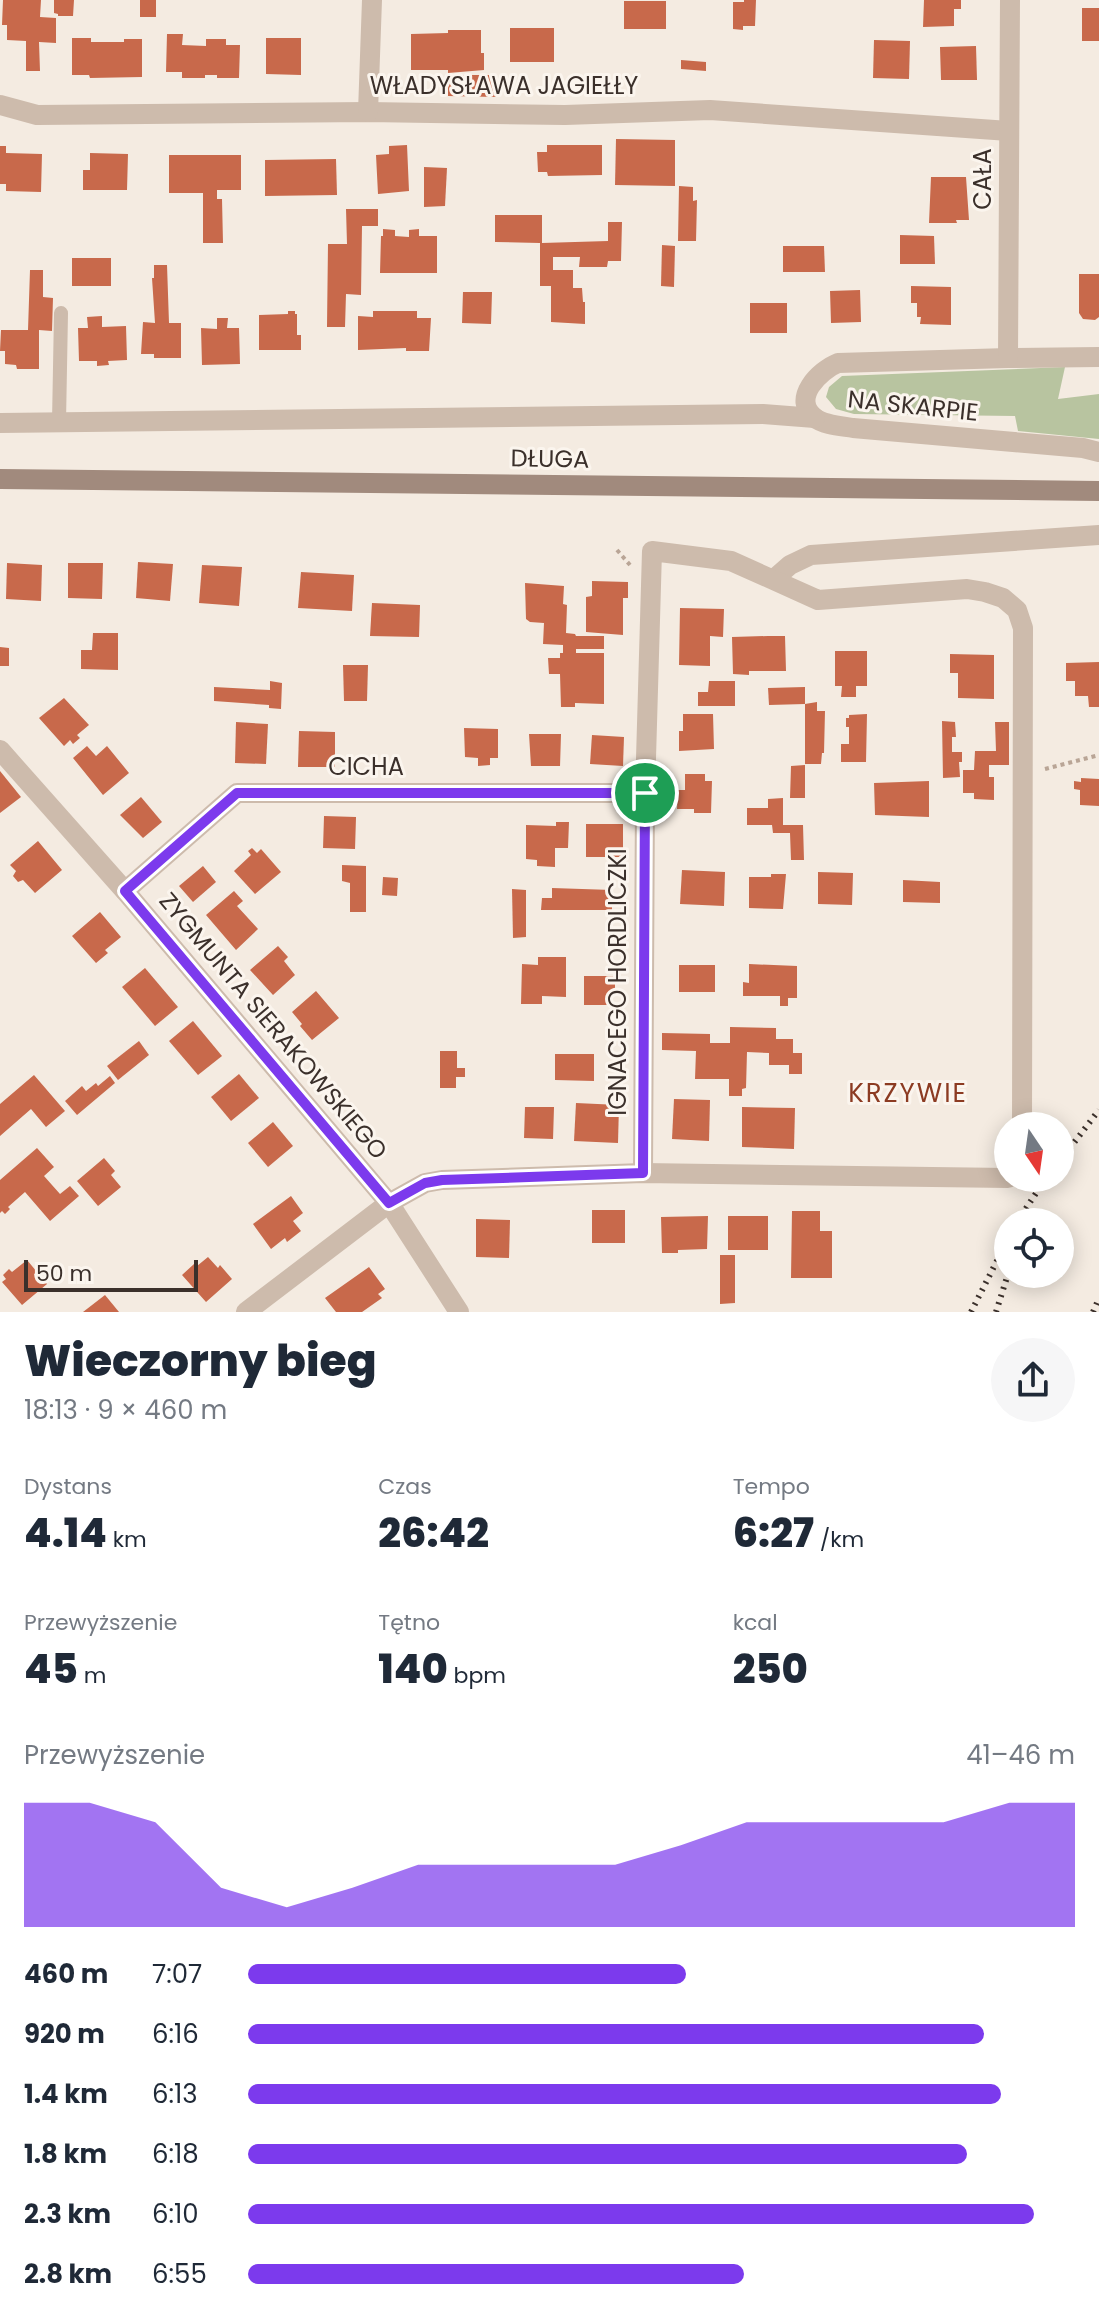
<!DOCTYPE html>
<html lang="pl">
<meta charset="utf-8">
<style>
:root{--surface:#fff;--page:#f6f6f7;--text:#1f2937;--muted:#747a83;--accent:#7c3aed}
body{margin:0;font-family:Poppins,sans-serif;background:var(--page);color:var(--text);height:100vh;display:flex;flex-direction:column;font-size:30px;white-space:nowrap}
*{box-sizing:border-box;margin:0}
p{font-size:26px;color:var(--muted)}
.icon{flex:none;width:44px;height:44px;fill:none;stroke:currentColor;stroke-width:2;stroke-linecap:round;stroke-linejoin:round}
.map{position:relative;height:1312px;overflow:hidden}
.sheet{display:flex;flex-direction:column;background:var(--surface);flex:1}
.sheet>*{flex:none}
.needle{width:52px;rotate:167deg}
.controls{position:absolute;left:994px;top:1112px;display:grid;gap:16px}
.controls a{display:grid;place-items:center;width:80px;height:80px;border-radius:50%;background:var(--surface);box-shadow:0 4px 20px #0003;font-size:40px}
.scale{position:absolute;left:24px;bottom:20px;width:174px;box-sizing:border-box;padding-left:8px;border:4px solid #3b302b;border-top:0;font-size:22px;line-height:28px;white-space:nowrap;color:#3b302b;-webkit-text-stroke:6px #fbf5ee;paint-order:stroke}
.pin{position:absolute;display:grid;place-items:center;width:68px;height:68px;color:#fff;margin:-34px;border:4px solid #fff;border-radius:50%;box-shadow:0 2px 8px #0007}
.round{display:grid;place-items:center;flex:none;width:84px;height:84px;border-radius:42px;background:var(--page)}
.summary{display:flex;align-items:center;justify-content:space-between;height:136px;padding:0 24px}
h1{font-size:44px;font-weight:800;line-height:60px}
.stats{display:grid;grid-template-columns:repeat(3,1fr);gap:12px;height:136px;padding:8px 24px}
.stats div{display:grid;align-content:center}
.stats b{font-size:40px;font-weight:800}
.stats small{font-size:22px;font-weight:400}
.stats p{font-size:22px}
.chart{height:224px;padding:16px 24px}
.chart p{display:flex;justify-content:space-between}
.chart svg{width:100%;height:144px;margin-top:8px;fill:var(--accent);opacity:.7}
ul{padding:0 24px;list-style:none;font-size:26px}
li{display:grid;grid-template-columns:128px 96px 1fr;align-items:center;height:60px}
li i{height:20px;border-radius:10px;background:var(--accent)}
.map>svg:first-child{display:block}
.green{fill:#b8c4a0}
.building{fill:#c8694b}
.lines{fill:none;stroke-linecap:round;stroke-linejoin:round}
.path{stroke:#b9a596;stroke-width:4;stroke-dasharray:4 4;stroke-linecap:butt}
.lane{stroke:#cdbbac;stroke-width:14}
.street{stroke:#cdbbac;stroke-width:20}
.secondary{stroke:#a18a7d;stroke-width:20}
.rail{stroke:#3b302b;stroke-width:6;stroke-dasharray:2 6;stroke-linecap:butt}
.route-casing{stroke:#fff;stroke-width:16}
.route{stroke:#7c3aed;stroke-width:10}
.labels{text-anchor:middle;stroke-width:6;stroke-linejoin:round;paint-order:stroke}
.street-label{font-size:24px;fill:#3b302b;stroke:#fbf5ee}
.neighbourhood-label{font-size:26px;letter-spacing:2px;fill:#8c3b22;stroke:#fbf5ee}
</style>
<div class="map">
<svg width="1099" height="1312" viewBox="0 0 1099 1312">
<rect width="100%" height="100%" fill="#f4ebe1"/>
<path class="green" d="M1065,367l-7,32 41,-5v45l-81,-8 -3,-15 -161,-2 -18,-5 -10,-12 3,-10 13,-11z"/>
<g class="building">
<path d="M3,0h38l-1,17 16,1v25l-17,-1 1,29h-14v-30l-19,-1v-15h-5z"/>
<path d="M54,0h20l-1,16h-15v-2l-4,-1z"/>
<rect x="140" y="0" width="16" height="17"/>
<path d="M744,0h12l-1,26h-12v4l-10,-1v-27h11z"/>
<path d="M924,0h37v9h-7v17l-31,1z"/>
<rect x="624" y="1" width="42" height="28"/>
<rect x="1082" y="8" width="17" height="33"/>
<rect x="510" y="28" width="44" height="34"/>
<path d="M448,30h33v23h3v17l-36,3v-3h-37v-36l37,-1z"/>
<path d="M167,34h16l-1,11 24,1v-7h20v6h14l-1,33h-22v-3h-12v3h-23v-6h-16z"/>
<path d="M72,38h19v4h33v-3h18v38l-52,1 -1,-3h-17z"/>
<path d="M266,38h35v37l-35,-1z"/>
<path d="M874,40l36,1 -1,38 -36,-1z"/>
<path d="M976,46l1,34h-36l-1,-33z"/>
<path d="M681,60l25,2v9l-25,-2z"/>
<path d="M448,75h48v22l-48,-1z"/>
<path d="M616,139l59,1v46l-60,-1z"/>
<path d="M407,145l2,46 -31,3 -2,-39 13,-1v-8z"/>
<path d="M547,145h55v30l-54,1 -1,-4h-9l-1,-20h10z"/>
<path d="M0,146h6v7l36,1 -1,38 -35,-1v-7h-6z"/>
<path d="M90,153l38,1 -1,36h-44v-20h7z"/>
<path d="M169,155h72v35h-24v9h5l1,44h-20v-50h-34z"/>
<path d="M336,159l1,36 -72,1v-36z"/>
<path d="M424,167l23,1 -2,38 -21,1z"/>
<path d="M931,177h35l3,43h-13l1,3h-28z"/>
<path d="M679,186l14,1v14l4,-1 -1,41h-18z"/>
<path d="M346,209h32v17h-16l-1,69 -15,-1 -1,33h-18l1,-83h19z"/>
<path d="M495,215h47v28l66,-2v-19h14l-1,39h-13l-1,6h-28l1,-10h-27v13h20v18h9l1,14h2v22l-34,-2v-36h-11v-43l-45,-1z"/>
<path d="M383,229l12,1v6l14,1v-7l10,-1v7h18v37h-57l1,-37h2z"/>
<path d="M900,235l34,1 1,28h-35z"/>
<path d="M662,245l13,1 -1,41 -13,-1z"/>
<path d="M783,246h41l1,26h-42z"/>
<rect x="72" y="258" width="39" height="28"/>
<path d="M154,265h13l2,58h12v35h-27v-4h-13l2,-32 12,1 -3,-45h2z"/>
<path d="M30,270h13v27l10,1 -1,33 -13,-1v39h-22l-1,-4 -11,-1v-13h-5l1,-21h27z"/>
<path d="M1079,274h20v43l-4,3 -12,-1 -4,-6z"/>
<path d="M911,286l40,1v38l-31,-1 1,-7h-4v-14h-6z"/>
<path d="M860,290l1,32 -30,1 -1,-32z"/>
<path d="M463,292h29l-1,32 -29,-1z"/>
<rect x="750" y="303" width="37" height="30"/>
<path d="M288,311h7v3h2v21h4v15h-42v-35l29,-1z"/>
<path d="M373,311h44v7h14l-2,33h-23v-3l-48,2v-34l15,1z"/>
<path d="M102,316v11l24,-1 1,34 -19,1 1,4 -12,1v-5h-18l-1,-33h10l-1,-11z"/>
<path d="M217,318h11l-1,10h12l1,36 -38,1 -1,-37 16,1z"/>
<path d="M138,562l35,2 -3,37 -34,-3z"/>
<path d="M7,563l35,2 -1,36 -35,-2z"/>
<path d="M68,563h35l-1,36 -34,-1z"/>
<path d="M202,565l40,2 -3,39 -40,-3z"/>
<path d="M301,572l53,3 -2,36 -54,-3z"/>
<path d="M592,581l36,1v16h-5v37l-37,-3v-35l6,-1z"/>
<path d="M525,583l39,3 -1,18 4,1 -1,28 9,1 1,2h28v13h-28v4h28v51l-29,-1v4h-14l-1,-33h-11l-1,-16h12v-5h3v-8l-20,-1 1,-21 -14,-1 -4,-3z"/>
<path d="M372,603l48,2 -1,32 -49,-1z"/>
<path d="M680,608l44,1 -1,28 -13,-1v30l-31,-1z"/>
<path d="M93,633h25v37l-37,-1v-19h11z"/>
<path d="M768,636h17l1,35h-37v4l-16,-1 -1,-37z"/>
<path d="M0,647l9,1v18h-9z"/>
<path d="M835,651h32v35h-11v11h-15l1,-11h-7z"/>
<path d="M950,654l44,1v44l-36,-1v-25h-8z"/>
<path d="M1099,662v45h-10l-1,-11h-13v-15h-9v-18z"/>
<path d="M343,665h25l-1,36h-23z"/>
<path d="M270,681l12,2 -1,26 -12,-1v-3l-55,-4v-14l56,3z"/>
<path d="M709,681h26v25h-37v-14h10z"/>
<path d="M805,687v17l-36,1 -1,-17z"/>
<path d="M64,698l25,27 -12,10 3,3 -7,6 -3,-4 -6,6 -25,-28z"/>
<path d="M817,702v9h8l-1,42h-2l-1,11h-16v-60z"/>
<path d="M683,714h30l1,35 -35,2v-20h4z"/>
<path d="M867,714l-1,48h-25v-18h8v-17h-3v-9h3v-3z"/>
<path d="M942,721l13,1 1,15h-4v15h10v10h-3l1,15 -17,1z"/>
<path d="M236,722l32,2 -2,40 -31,-1z"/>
<path d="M995,722h14v43h-20v12h5v23l-20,-1v-6h-11v-23h11l1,-19h21z"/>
<path d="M464,728l34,1v29h-8v7l-12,1v-8l-13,-1z"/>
<path d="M299,731l36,1v35h-37z"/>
<path d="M529,734h32l-1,32h-29z"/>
<path d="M592,735l32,2 -1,29 -33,-2z"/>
<path d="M87,746l9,10 11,-10 22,27 -26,22 -30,-37z"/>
<path d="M805,765v33h-15l1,-32z"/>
<path d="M0,771l21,26 -21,16z"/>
<path d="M685,774h20v7h7l-1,32h-17v-4h-17l1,-19h7z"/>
<path d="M1081,778l18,1v27l-19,-1v-15l-6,-1v-8l7,1z"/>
<path d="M929,781v36l-54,-2 -1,-32z"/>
<path d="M141,797l21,25 -19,16 -23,-23z"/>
<path d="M783,798v27h20l1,35h-13l-1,-27h-17l-1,-8h-25v-17h21v-9z"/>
<path d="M324,816l32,1 -1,32 -32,-1z"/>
<path d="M556,822h13l-1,26h-13v19l-18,-1v-6l-11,-1v-34l30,1z"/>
<rect x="586" y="824" width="37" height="33"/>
<path d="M38,841l24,29 -27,23 -12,-13 -5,2 -5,-6 3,-5 -6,-6z"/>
<path d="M252,848l5,5 4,-4 20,23 -26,22 -21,-23 17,-16 -3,-4z"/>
<path d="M342,865l24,1v46h-16v-29l-8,-2z"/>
<path d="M203,866l13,16 -23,20 -14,-16z"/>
<path d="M682,870l43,2 -1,34 -44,-2z"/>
<path d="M818,872l35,1 -1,32 -34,-1z"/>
<path d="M771,874h15l-3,35 -34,-1v-31h22z"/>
<path d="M383,877l15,1 -1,18 -15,-1z"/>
<path d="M903,880l37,2v21l-37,-1z"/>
<path d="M552,888l60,2v20h-71l1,-12h10z"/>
<path d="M512,889l14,1v47l-13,1z"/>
<path d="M234,891l9,10 -6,5 21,23 -22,21 -30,-35z"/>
<path d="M100,912l21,25 -16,13 3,3 -12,10 -24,-27z"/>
<path d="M278,946l10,11 -4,4 11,14 -22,20 -23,-25z"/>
<path d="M538,957h28v40l-24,-1v8h-21l1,-40 16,1z"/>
<path d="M749,964l48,2v32h-9v8h-8v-10h-37v-14l6,1z"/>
<rect x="679" y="965" width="36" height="27"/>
<path d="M145,968l33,39 -23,19 -33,-39z"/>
<path d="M584,976h31v17h-3v12h-28z"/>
<path d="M316,991l23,27 -27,22 -12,-14 2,-2 -10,-12z"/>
<path d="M193,1021l29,35 -24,19 -29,-34z"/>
<path d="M730,1027l46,1v11h17v14h9v21h-13v-9h-20v-12l-22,-1 -1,36 -4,1v7h-13v-17h-34l1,-28 -34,-1v-17l48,1v9h20z"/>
<path d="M139,1041l10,14 -31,25 -11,-14z"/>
<path d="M440,1051h17v17h8v9h-9v11h-16z"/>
<path d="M555,1054h39v27l-39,-1z"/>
<path d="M239,1074l20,24 -28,23 -20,-24z"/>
<path d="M34,1075l31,36 -19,16 -15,-18 -31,27v-32z"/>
<path d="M110,1076l5,7 -38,32 -12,-14 17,-15 4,5 10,-8 2,3z"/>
<path d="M674,1099l36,1 -1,41 -37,-2z"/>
<path d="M576,1103l43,2 -1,38 -44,-2z"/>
<path d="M525,1107h29l-1,32 -29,-1z"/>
<path d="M742,1107l53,1 -1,41 -52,-2z"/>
<path d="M273,1122l20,24 -25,21 -20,-24z"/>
<path d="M37,1148l17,19 -10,9 16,18 10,-8 9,10 -29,25 -25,-29 -17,15 2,2 -5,5 -3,-3 -2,2v-33z"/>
<path d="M104,1158l11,13 -4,4 10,12 -23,19 -21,-25z"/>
<path d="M291,1196l12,17 -10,8 8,10 -14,11 -2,-4 -14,11 -18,-25z"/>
<rect x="592" y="1210" width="33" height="33"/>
<path d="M792,1211h28v20h12v47h-41z"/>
<path d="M708,1216l-1,33 -29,1v3h-16l-1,-36z"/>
<rect x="728" y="1216" width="40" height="34"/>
<path d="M476,1219l34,1 -1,38 -33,-1z"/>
<path d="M720,1255h15v48l-15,1z"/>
<path d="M208,1257l10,11 2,-3 12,14 -26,23 -24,-27 12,-11 3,2z"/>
<path d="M27,1260l20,24 -25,21 -20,-23 4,-3 -3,-4 6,-6 3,3z"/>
<path d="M369,1267l16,22 -7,5 4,4 -20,14h-26l-11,-14z"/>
<path d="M105,1295l14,17h-36z"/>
</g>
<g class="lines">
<g class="path">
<path d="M617,550l13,15"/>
<path d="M1045,769l54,-14"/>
</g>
<path class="lane" d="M59,422l2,-109"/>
<g class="street">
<path d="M0,105l37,10 331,-3 197,3 145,-5 299,21"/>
<path d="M368,112l4,-112"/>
<path d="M1099,357l-91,1 -170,5c-18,7 -48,36 -23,55 9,7 26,8 38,10l230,20 16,4"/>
<path d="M1008,358l2,-358"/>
<path d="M0,423l763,-9 52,4"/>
<path d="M774,579l16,-14 21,-10 288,-20"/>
<path d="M0,750l125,141 264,312 70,109"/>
<path d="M125,891l112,-98h408"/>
<path d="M643,1173l2,-380 7,-242 79,10 87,39 149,-11 18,3 18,6 14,12 6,18 -1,498"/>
<path d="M246,1312l143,-109 36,-20 17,-3 201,-7 365,5"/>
</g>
<path class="secondary" d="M0,479l1099,12"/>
<g class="rail">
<path d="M1060,1161l39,-51"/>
<path d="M1017,1222l29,-44"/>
<path d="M971,1312l37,-73"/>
<path d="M996,1312l12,-38"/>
<path d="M1093,1312l6,-14"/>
</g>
</g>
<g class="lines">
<g class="route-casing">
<path id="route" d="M237,793h408l-2,380 -201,7 -17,3 -36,20 -264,-312z"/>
</g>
<use href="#route" class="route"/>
</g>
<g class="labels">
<g class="street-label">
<text x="504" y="94">WŁADYSŁAWA JAGIEŁŁY</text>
<text transform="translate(983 179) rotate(-90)" y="8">CAŁA</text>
<text transform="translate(913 406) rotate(6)" y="8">NA SKARPIE</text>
<text transform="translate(550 459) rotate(1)" y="8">DŁUGA</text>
<text x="366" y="775">CICHA</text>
<text transform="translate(618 982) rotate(-90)" y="8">IGNACEGO HORDLICZKI</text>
<text transform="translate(273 1026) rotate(50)" y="8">ZYGMUNTA SIERAKOWSKIEGO</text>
</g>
<g class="neighbourhood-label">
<text x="908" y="1102">KRZYWIE</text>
</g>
</g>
</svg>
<div class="controls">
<a><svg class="needle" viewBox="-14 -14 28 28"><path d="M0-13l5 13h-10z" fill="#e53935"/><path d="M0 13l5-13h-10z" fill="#747a83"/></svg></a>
<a><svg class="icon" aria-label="locate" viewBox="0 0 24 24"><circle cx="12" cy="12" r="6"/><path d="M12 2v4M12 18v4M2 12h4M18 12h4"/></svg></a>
</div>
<div class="scale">50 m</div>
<div class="pin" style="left:645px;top:793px;background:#1e9e55"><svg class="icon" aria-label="arrive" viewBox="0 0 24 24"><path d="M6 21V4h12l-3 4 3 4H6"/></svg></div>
</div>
<section class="sheet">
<div class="summary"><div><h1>Wieczorny bieg</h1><p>18:13 · 9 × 460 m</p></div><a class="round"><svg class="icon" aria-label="share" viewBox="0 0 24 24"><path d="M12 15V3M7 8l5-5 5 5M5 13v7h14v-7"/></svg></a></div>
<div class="stats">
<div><p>Dystans</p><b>4.14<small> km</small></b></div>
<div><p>Czas</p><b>26:42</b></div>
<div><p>Tempo</p><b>6:27<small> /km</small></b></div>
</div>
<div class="stats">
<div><p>Przewyższenie</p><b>45<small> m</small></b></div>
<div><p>Tętno</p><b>140<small> bpm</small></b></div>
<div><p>kcal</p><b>250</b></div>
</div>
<div class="chart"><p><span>Przewyższenie</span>41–46 m</p>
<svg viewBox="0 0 160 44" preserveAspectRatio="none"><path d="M0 44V6L10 6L20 12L30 32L40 38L50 32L60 25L70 25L80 25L90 25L100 19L110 12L120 12L130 12L140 12L150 6L160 6V44z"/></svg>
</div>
<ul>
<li><b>460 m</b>7:07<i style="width:53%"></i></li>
<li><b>920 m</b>6:16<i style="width:89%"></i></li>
<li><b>1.4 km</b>6:13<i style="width:91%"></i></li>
<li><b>1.8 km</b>6:18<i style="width:87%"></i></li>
<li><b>2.3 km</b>6:10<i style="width:95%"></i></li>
<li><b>2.8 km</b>6:55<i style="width:60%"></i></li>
</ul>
</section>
